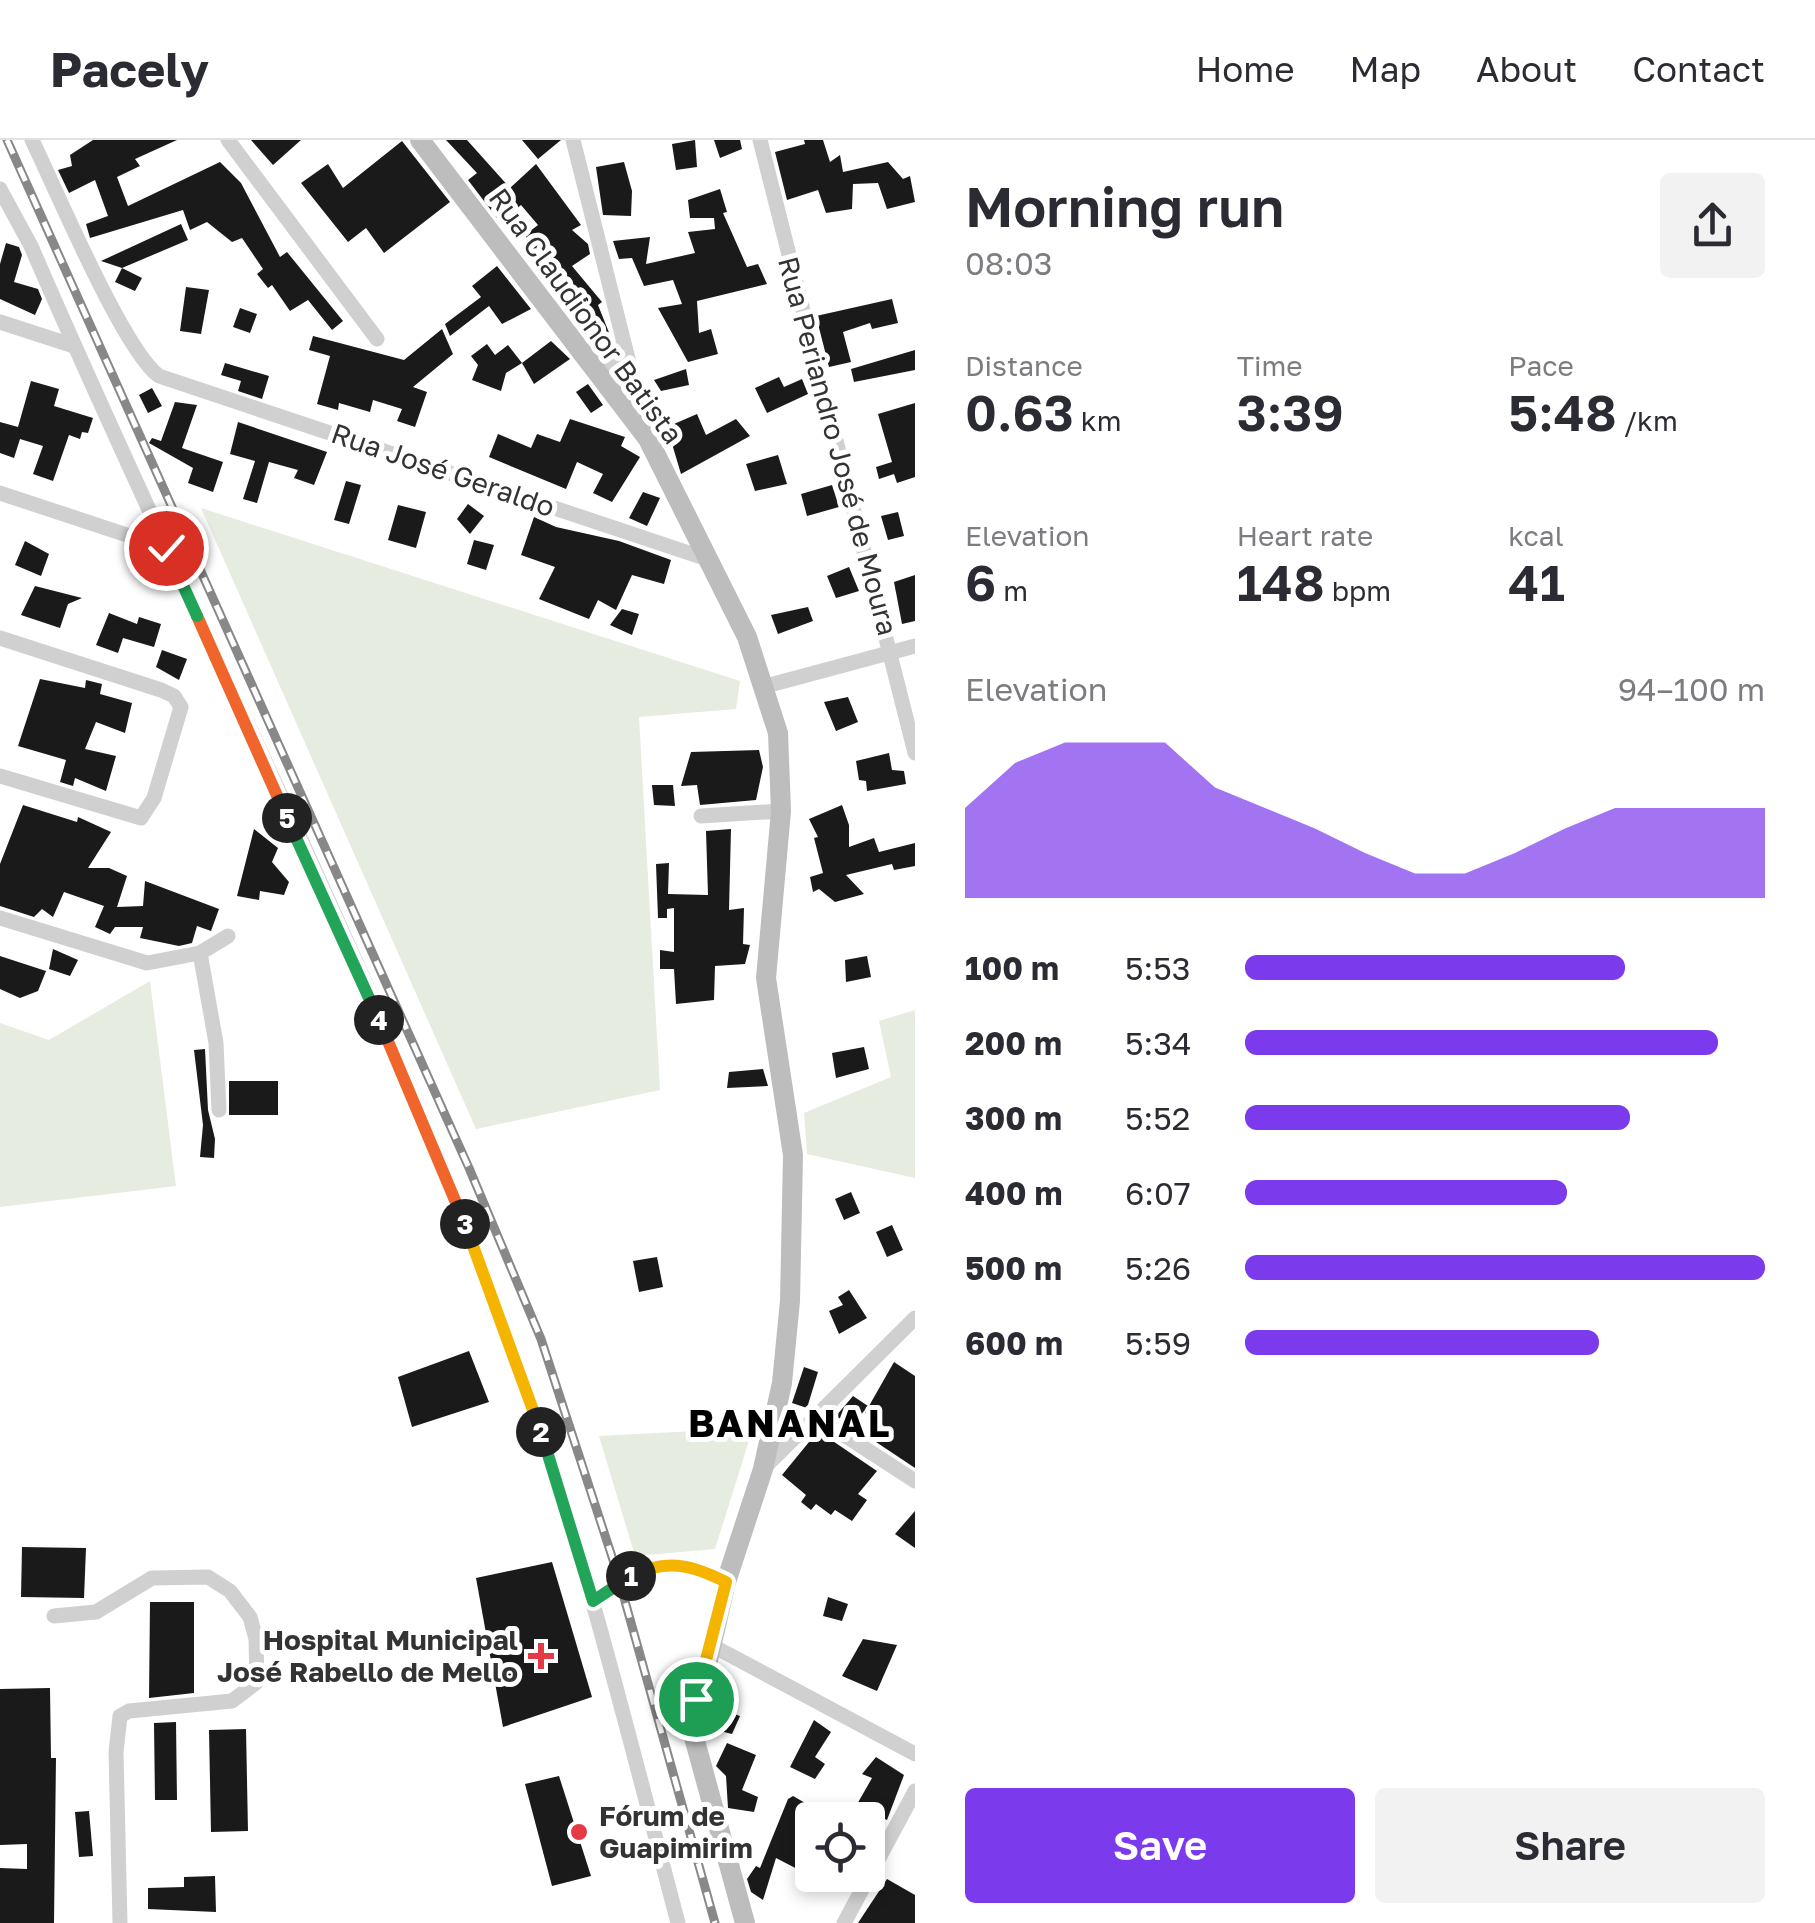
<!DOCTYPE html>
<meta charset="utf-8">
<style>
:root{--surface:#fff;--page:#f2f2f3;--text:#2b2b33;--muted:#7c7c81;--line:#e1e1e2;--accent:#7c3aed}
body{margin:0;font-family:"Golos Text",sans-serif;background:var(--page);color:var(--text);height:100vh;display:flex;flex-direction:column;font-size:38px;white-space:nowrap}
*{box-sizing:border-box;margin:0}
p{font-size:32px;color:var(--muted)}
.icon{flex:none;width:55px;height:55px;fill:none;stroke:currentColor;stroke-width:2;stroke-linecap:round;stroke-linejoin:round}
.map{position:relative;flex:1;overflow:hidden}
.sheet{display:flex;flex-direction:column;background:var(--surface);width:900px}
.sheet>*{flex:none}
.fabs{position:absolute;left:795px;top:1662px;display:grid;gap:20px}
.fabs a{display:grid;place-items:center;width:90px;height:90px;border-radius:10px;background:var(--surface);box-shadow:0 5px 15px #0003;font-size:50px}
.pin{position:absolute;display:grid;place-items:center;width:85px;height:85px;color:#fff;margin:-42px;border:5px solid #fff;border-radius:50%;box-shadow:0 2px 10px #0007}
.km{position:absolute;width:50px;height:50px;margin:-25px;border-radius:50%;background:#222;color:#fff;font-size:28px;line-height:50px;text-align:center}
.round{display:grid;place-items:center;flex:none;width:105px;height:105px;border-radius:10px;background:var(--page)}
.headline{display:flex;align-items:center;justify-content:space-between;height:170px;padding:0 50px}
h1{font-size:55px;font-weight:600;line-height:75px}
.figures{display:grid;grid-template-columns:repeat(3,1fr);gap:15px;height:170px;padding:10px 50px}
.figures div{display:grid;align-content:center}
.figures b{font-size:50px;font-weight:600}
.figures small{font-size:28px;font-weight:400}
.figures p{font-size:28px}
.chart{height:280px;padding:20px 50px}
.chart p{display:flex;justify-content:space-between}
.chart svg{width:100%;height:180px;margin-top:10px;fill:var(--accent);opacity:.7}
.action{display:flex;gap:20px;margin-top:auto;padding:20px 50px}
.action a{flex:1;height:115px;border-radius:10px;background:var(--accent);color:#fff;font-size:40px;font-weight:600;line-height:115px;text-align:center}
.action a+a{background:var(--page);color:var(--text)}
ul{padding:0 50px;list-style:none;font-size:32px}
li{display:grid;grid-template-columns:160px 120px 1fr;align-items:center;height:75px}
li i{height:25px;border-radius:12px;background:var(--accent)}
header{display:flex;align-items:center;gap:60px;box-sizing:border-box;height:140px;padding:0 50px;background:var(--surface);border-bottom:2px solid var(--line)}
header strong{font-size:48px}
nav{display:flex;gap:55px;margin-inline-start:auto;font-size:35px}
main{display:flex;flex:1;min-height:0}
.map>svg:first-child{display:block}
.green{fill:#e6ecdf}
.building{fill:#1a1a1a}
.lines{fill:none;stroke-linecap:round;stroke-linejoin:round}
.path{stroke:#cdcdcd;stroke-width:2.5;stroke-dasharray:5 5;stroke-linecap:butt}
.street{stroke:#d0d0d0;stroke-width:15}
.secondary{stroke:#bdbdbd;stroke-width:20}
.rail-casing{stroke:#888;stroke-width:9}
.rail{stroke:#fff;stroke-width:5;stroke-dasharray:15;stroke-linecap:butt}
.split-1-casing{stroke:#fff;stroke-width:20}
.split-2-casing{stroke:#fff;stroke-width:20}
.split-3-casing{stroke:#fff;stroke-width:20}
.split-4-casing{stroke:#fff;stroke-width:20}
.split-5-casing{stroke:#fff;stroke-width:20}
.split-6-casing{stroke:#fff;stroke-width:20}
.split-7-casing{stroke:#fff;stroke-width:20}
.split-1{stroke:#f5b400;stroke-width:12}
.split-2{stroke:#22a559;stroke-width:12}
.split-3{stroke:#f5b400;stroke-width:12}
.split-4{stroke:#f0652b;stroke-width:12}
.split-5{stroke:#22a559;stroke-width:12}
.split-6{stroke:#f0652b;stroke-width:12}
.split-7{stroke:#22a559;stroke-width:12}
.poi-dot{fill:#e63946;stroke:#fff;stroke-width:4}
.labels{text-anchor:middle;stroke-width:10;stroke-linejoin:round;paint-order:stroke}
.street-label{font-size:28px;fill:#333;stroke:#fff}
.poi-label{font-size:28px;font-weight:bold;fill:#333;stroke:#fff;text-anchor:end}
.district-label{font-size:38px;font-weight:bold;letter-spacing:2.5px;fill:#000;stroke:#fff}
</style>
<header>
<strong>Pacely</strong>
<nav><a>Home</a><a>Map</a><a>About</a><a>Contact</a></nav>
</header>
<main>
<div class="map">
<svg width="915" height="1783" viewBox="0 0 915 1783">
<rect width="100%" height="100%" fill="#fff"/>
<g class="green">
<path d="M201,368l539,173 -4,28 -97,8 21,373 -184,39z"/>
<path d="M150,841l26,205 -176,21v-184l49,17z"/>
<path d="M915,870v168l-108,-24 -3,-41 87,-36 -12,-56z"/>
<path d="M753,1288l-38,121 -80,7 -36,-120z"/>
</g>
<g class="building">
<path d="M93,0h84l-42,19 5,7 -23,11 11,29 92,-44 21,21 39,74 7,-5 56,69 -11,9 -24,-30 -18,11 -18,-26 -4,3 -11,-14 6,-5 -21,-31 -10,4 -25,-20 -17,8 -7,-20 -93,28 -4,-14 22,-8 -13,-36 -26,13 -11,-23 14,-4 -2,-11z"/>
<path d="M251,0h50l-28,25z"/>
<path d="M446,0h21l43,48 26,-24 45,61 -9,5 16,14 2,10 -18,12 30,36 -4,3 14,35 -14,10 -21,-27 6,-4 -29,-42 -7,3 -22,-45 13,-10 -17,-20 -21,17 -32,-42 9,-7z"/>
<path d="M522,0h39l-23,19z"/>
<path d="M695,0l2,27 -21,3 -4,-26z"/>
<path d="M714,0h26l2,9 -22,9z"/>
<path d="M804,0h19l7,22 10,-7 3,17 45,-10 15,17 7,-3 5,26 -28,7 -9,-26 -25,1 -1,25 -26,4 -8,-23 -31,10 -12,-48 30,-8z"/>
<path d="M402,1l48,61 -66,51 -18,-25 -18,14 -47,-59 27,-19 15,24z"/>
<path d="M624,22l8,29 -1,25 -28,-1 -7,-48z"/>
<path d="M720,49l7,23 -4,1 24,54 11,-3 9,20 -70,17 2,32 12,-4 7,25 -30,8 -30,-54 24,-4 -9,-24 -29,6 -12,-28 -13,1 -6,-18 37,-4 -4,27 49,-11 -7,-21 27,-3 -1,-11h-24l-2,-18z"/>
<path d="M181,84l7,16 -66,28 -21,-7z"/>
<path d="M6,103l13,4 3,8 -8,27 24,7 4,10 -7,16 -35,-16v-35z"/>
<path d="M497,126l34,43 -29,15 -13,-18 -39,30 -5,-12 36,-27 -9,-11z"/>
<path d="M122,128l20,10 -7,13 -20,-9z"/>
<path d="M186,147l23,3 -8,44 -21,-3z"/>
<path d="M892,159l6,24 -26,6 -2,-6 -27,9 8,30 -22,5 -13,-51z"/>
<path d="M240,168l17,6 -7,19 -17,-6z"/>
<path d="M442,189l11,25 -40,33 14,5 -12,35 -18,-6 5,-12 -29,-9 -3,12 -31,-9 -1,7 -21,-6 13,-48 -21,-6 4,-14 91,24z"/>
<path d="M551,201l19,18 -36,25 -12,-21z"/>
<path d="M487,204l8,11 13,-10 14,18 -16,10 -5,18 -29,-11 6,-15 -7,-9z"/>
<path d="M915,210v20l-61,12 -3,-13z"/>
<path d="M225,223l44,13 -7,23 -24,-8 3,-10 -20,-6z"/>
<path d="M686,229l3,16 -28,6 -7,-11z"/>
<path d="M779,237l5,10 18,-8 6,15 -41,19 -12,-25z"/>
<path d="M31,241l28,8 -5,17 39,12 -5,15 -6,-1 -2,7 -11,-4 -16,46 -20,-7 10,-28 -23,-7 -6,19 -14,-5v-31l18,5z"/>
<path d="M588,244l15,21 -12,8 -15,-21z"/>
<path d="M152,248l10,18 -14,7 -9,-18z"/>
<path d="M175,262l22,3 -15,43 41,14 -10,30 -25,-9 5,-15 -44,-25 3,-5 9,3z"/>
<path d="M915,263v74l-18,6 -3,-9 -15,5 -3,-12 16,-5 -14,-48z"/>
<path d="M697,274l9,21 30,-16 14,17 -69,38 -14,-47z"/>
<path d="M570,279l55,18 -4,9 19,11 -28,45 -19,-9 10,-19 -26,-12 -11,27 -77,-32 9,-23 33,14 6,-14 23,8z"/>
<path d="M238,282l89,30 -13,33 -20,-7 4,-8 -29,-8 -12,41 -14,-4 12,-38 -25,-7z"/>
<path d="M778,315l9,29 -32,7 -9,-27z"/>
<path d="M346,341l15,4 -12,39 -15,-4z"/>
<path d="M832,345l7,22 -32,9 -6,-22z"/>
<path d="M643,352l17,6 -13,28 -18,-8z"/>
<path d="M468,364l16,12 -14,18 -13,-15z"/>
<path d="M398,365l28,7 -10,36 -28,-8z"/>
<path d="M898,372l6,24 -16,4 -7,-24z"/>
<path d="M534,377l22,10 63,14 52,19 -7,24 -32,-9 -16,35 -18,-10 -9,19 -50,-20 16,-32 -34,-12z"/>
<path d="M474,400l20,5 -8,25 -19,-6z"/>
<path d="M25,401l24,13 -8,22 -26,-11z"/>
<path d="M849,427l10,24 -23,7 -9,-22z"/>
<path d="M915,435v46l-13,3 -8,-42z"/>
<path d="M35,446l47,12 -14,6 -8,24 -39,-13z"/>
<path d="M808,467l5,14 -35,13 -7,-19z"/>
<path d="M622,469l17,5 -7,21 -22,-10z"/>
<path d="M109,473l28,11 2,-7 22,7 -7,23 -31,-9 -5,15 -22,-8z"/>
<path d="M162,510l25,9 -8,21 -23,-13z"/>
<path d="M40,539l45,9 1,-8 16,4 -2,10 32,9 -7,30 -29,-11 -11,27 31,7 -10,35 -31,-13 -2,8 -13,-4 6,-22 -48,-14z"/>
<path d="M848,557l10,25 -22,9 -12,-29z"/>
<path d="M759,610l4,17 -7,33 -56,5 -3,-20 -16,1 10,-34z"/>
<path d="M889,613l3,17 12,1 2,13 -39,7 -1,-10 -7,-1 -3,-19z"/>
<path d="M652,645h21l2,21 -21,-1z"/>
<path d="M23,665l54,17 1,-5 33,15 -23,36h21l18,8 -10,31 26,-1 2,-25 74,28 -8,22 -14,-5 -5,17 -13,3 -39,-8 3,-11h-28l-5,7 -15,-7 9,-21 -40,-14 -11,25 -11,-8 -8,8 -34,-11v-42z"/>
<path d="M842,665l7,20v22l25,-9 5,14 36,-9v23l-21,4 -2,-6 -46,11 18,19 -29,8 -16,-13 -6,3 -3,-15 13,-4 -9,-35 4,-1 -9,-18z"/>
<path d="M254,689l24,19 -6,14 17,20 -5,13 -24,-4 -1,9 -22,-4z"/>
<path d="M731,689l-2,81 15,-2 -1,36 7,1 -5,19 -30,2 -1,34 -38,4 -2,-35h-14v-19l14,2v-44l-7,1v9h-9l-2,-54 13,-1 -1,31 40,1 -2,-64z"/>
<path d="M53,809l25,11 -8,16 -21,-7z"/>
<path d="M0,816l46,15 -8,20 -18,7 -20,-9z"/>
<path d="M867,816l4,21 -25,5 -1,-22z"/>
<path d="M864,907l5,22 -33,9 -4,-25z"/>
<path d="M205,909l3,61 7,29 -1,19 -14,-1 3,-32 -9,-75z"/>
<path d="M763,929l5,17 -41,2 2,-16z"/>
<rect x="229" y="941" width="49" height="34"/>
<path d="M851,1052l9,21 -16,7 -9,-21z"/>
<path d="M892,1085l11,25 -16,7 -11,-25z"/>
<path d="M657,1117l6,30 -24,5 -6,-31z"/>
<path d="M849,1150l18,28 -28,16 -10,-23 14,-6 -5,-8z"/>
<path d="M469,1211l20,51 -77,25 -14,-50z"/>
<path d="M894,1222l21,14v92l-42,-28 11,-14 -19,-13z"/>
<path d="M804,1227l14,5 -11,36 -15,-5z"/>
<path d="M853,1256l15,10 -16,20 -16,-10z"/>
<path d="M818,1291l59,40 -19,23 9,6 -15,21 -17,-11 -4,5 -15,-11 -5,6 -10,-8 5,-7 -24,-20z"/>
<path d="M915,1371v37l-20,-14z"/>
<path d="M22,1407l64,1 -2,50 -63,-1z"/>
<path d="M552,1422l40,135 -89,30 -27,-149z"/>
<path d="M828,1457l20,7 -6,17 -19,-5z"/>
<path d="M150,1462h44v91l-45,5z"/>
<path d="M863,1499l34,6 -20,46 -35,-15z"/>
<path d="M50,1548l1,70h5l-2,165h-54v-55l27,1v-25l-27,1v-156z"/>
<path d="M713,1567l27,9 -8,18 -24,-6z"/>
<path d="M814,1580l17,12 -16,25 10,7 -10,15 -25,-12z"/>
<path d="M176,1582l1,78h-22l-1,-77z"/>
<path d="M246,1589l2,102 -37,1 -2,-102z"/>
<path d="M727,1603l29,12 -14,35 16,7 -4,15 -26,-4 -2,-32 -10,-10z"/>
<path d="M876,1617l28,18 -17,45 -8,-4 -11,19v-15h-20l24,-42 -10,-4z"/>
<path d="M559,1636l32,100 -39,10 -27,-102z"/>
<path d="M793,1656l42,24h-23v38l-7,15 -29,-15 -13,42 -12,-8 -4,-13 9,-13 4,2 28,-69z"/>
<path d="M89,1671l4,45 -14,1 -4,-45z"/>
<path d="M215,1736l1,36 -68,-3v-21l36,-1v-10z"/>
<path d="M887,1739l28,16v28h-57z"/>
</g>
<g class="lines">
<path class="path" d="M607,1451c32,-23 66,-35 103,-17"/>
<g class="street">
<path d="M32,0c24,49 91,210 127,236l551,184"/>
<path d="M228,0l149,199"/>
<path d="M573,0l73,290"/>
<path d="M760,0l155,613"/>
<path d="M0,49l31,57c156,363 340,715 476,1086 70,193 119,393 171,591"/>
<path d="M0,182l74,24"/>
<path d="M590,222l23,3 8,-7 2,-15"/>
<path d="M0,353l166,55"/>
<path d="M0,498l161,52 13,6 7,11 -27,91 -13,20 -141,-42"/>
<path d="M766,546l149,-40"/>
<path d="M701,676l80,-5"/>
<path d="M0,778l147,45 53,-10 28,-17"/>
<path d="M200,813l16,90 3,67"/>
<path d="M818,1278l97,63"/>
<path d="M763,1329l152,-151"/>
<path d="M54,1476l42,-4 56,-34 56,-1 22,14 20,26 6,22 1,43 -25,19 -103,10 -9,5 -4,36 4,171"/>
<path d="M709,1504l206,110"/>
<path d="M844,1783l71,-132"/>
</g>
<path class="secondary" d="M420,0l228,299 99,198 31,96 3,78 -15,167 27,177 -3,146 -8,82 -19,86 -37,113 -32,139 1,20 50,182"/>
<g class="rail-casing">
<path id="rail" d="M7,0l462,1028 72,171 75,230 99,354"/>
</g>
<use href="#rail" class="rail"/>
</g>
<g class="lines">
<g class="split-1-casing">
<path id="split-1" d="M631,1436c36,-18 61,-11 95,6l-30,117"/>
</g>
<g class="split-2-casing">
<path id="split-2" d="M541,1292l52,169 38,-25"/>
</g>
<g class="split-3-casing">
<path id="split-3" d="M465,1084l76,208"/>
</g>
<g class="split-4-casing">
<path id="split-4" d="M379,880l86,204"/>
</g>
<g class="split-5-casing">
<path id="split-5" d="M287,678l92,202"/>
</g>
<g class="split-6-casing">
<path id="split-6" d="M197,476l90,202"/>
</g>
<g class="split-7-casing">
<path id="split-7" d="M166,408l31,68"/>
</g>
<use href="#split-1" class="split-1"/>
<use href="#split-2" class="split-2"/>
<use href="#split-3" class="split-3"/>
<use href="#split-4" class="split-4"/>
<use href="#split-5" class="split-5"/>
<use href="#split-6" class="split-6"/>
<use href="#split-7" class="split-7"/>
</g>
<g class="poi-dot">
<path d="M536 1501h10v10h10v10h-10v10h-10v-10h-10v-10h10z"/>
<circle cx="579" cy="1692" r="10"/>
</g>
<g class="labels">
<g class="street-label">
<text transform="translate(586 176) rotate(54)" y="10">Rua Claudionor Batista</text>
<text transform="translate(838 306) rotate(75)" y="10">Rua Periandro José de Moura</text>
<text transform="translate(443 330) rotate(19)" y="10">Rua José Geraldo</text>
</g>
<g class="poi-label">
<text x="518" y="1510">Hospital Municipal<tspan x="518" dy="32">José Rabello de Mello</tspan></text>
<text x="599" y="1686" text-anchor="start">Fórum de<tspan x="599" dy="32">Guapimirim</tspan></text>
</g>
<g class="district-label">
<text x="790" y="1297">BANANAL</text>
</g>
</g>
</svg>
<div class="fabs">
<a><svg class="icon" aria-label="locate" viewBox="0 0 24 24"><circle cx="12" cy="12" r="6"/><path d="M12 2v4M12 18v4M2 12h4M18 12h4"/></svg></a>
</div>
<div class="pin" style="left:696px;top:1559px;background:#1e9e55"><svg class="icon" aria-label="arrive" viewBox="0 0 24 24"><path d="M6 21V4h12l-3 4 3 4H6"/></svg></div>
<div class="pin" style="left:166px;top:408px;background:#d93025"><svg class="icon" aria-label="check" viewBox="0 0 24 24"><path d="M5 12l5 5 9-10"/></svg></div>
<b class="km" style="left:631px;top:1436px">1</b>
<b class="km" style="left:541px;top:1292px">2</b>
<b class="km" style="left:465px;top:1084px">3</b>
<b class="km" style="left:379px;top:880px">4</b>
<b class="km" style="left:287px;top:678px">5</b>
</div>
<section class="sheet">
<div class="headline"><div><h1>Morning run</h1><p>08:03</p></div><a class="round"><svg class="icon" aria-label="share" viewBox="0 0 24 24"><path d="M12 15V3M7 8l5-5 5 5M5 13v7h14v-7"/></svg></a></div>
<div class="figures">
<div><p>Distance</p><b>0.63<small> km</small></b></div>
<div><p>Time</p><b>3:39</b></div>
<div><p>Pace</p><b>5:48<small> /km</small></b></div>
</div>
<div class="figures">
<div><p>Elevation</p><b>6<small> m</small></b></div>
<div><p>Heart rate</p><b>148<small> bpm</small></b></div>
<div><p>kcal</p><b>41</b></div>
</div>
<div class="chart"><p><span>Elevation</span>94–100 m</p>
<svg viewBox="0 0 160 44" preserveAspectRatio="none"><path d="M0 44V22L10 11L20 6L30 6L40 6L50 17L60 22L70 27L80 33L90 38L100 38L110 33L120 27L130 22L140 22L150 22L160 22V44z"/></svg>
</div>
<ul>
<li><b>100 m</b>5:53<i style="width:73%"></i></li>
<li><b>200 m</b>5:34<i style="width:91%"></i></li>
<li><b>300 m</b>5:52<i style="width:74%"></i></li>
<li><b>400 m</b>6:07<i style="width:62%"></i></li>
<li><b>500 m</b>5:26<i style="width:100%"></i></li>
<li><b>600 m</b>5:59<i style="width:68%"></i></li>
</ul>
<div class="action"><a>Save</a><a>Share</a></div>
</section>
</main>
